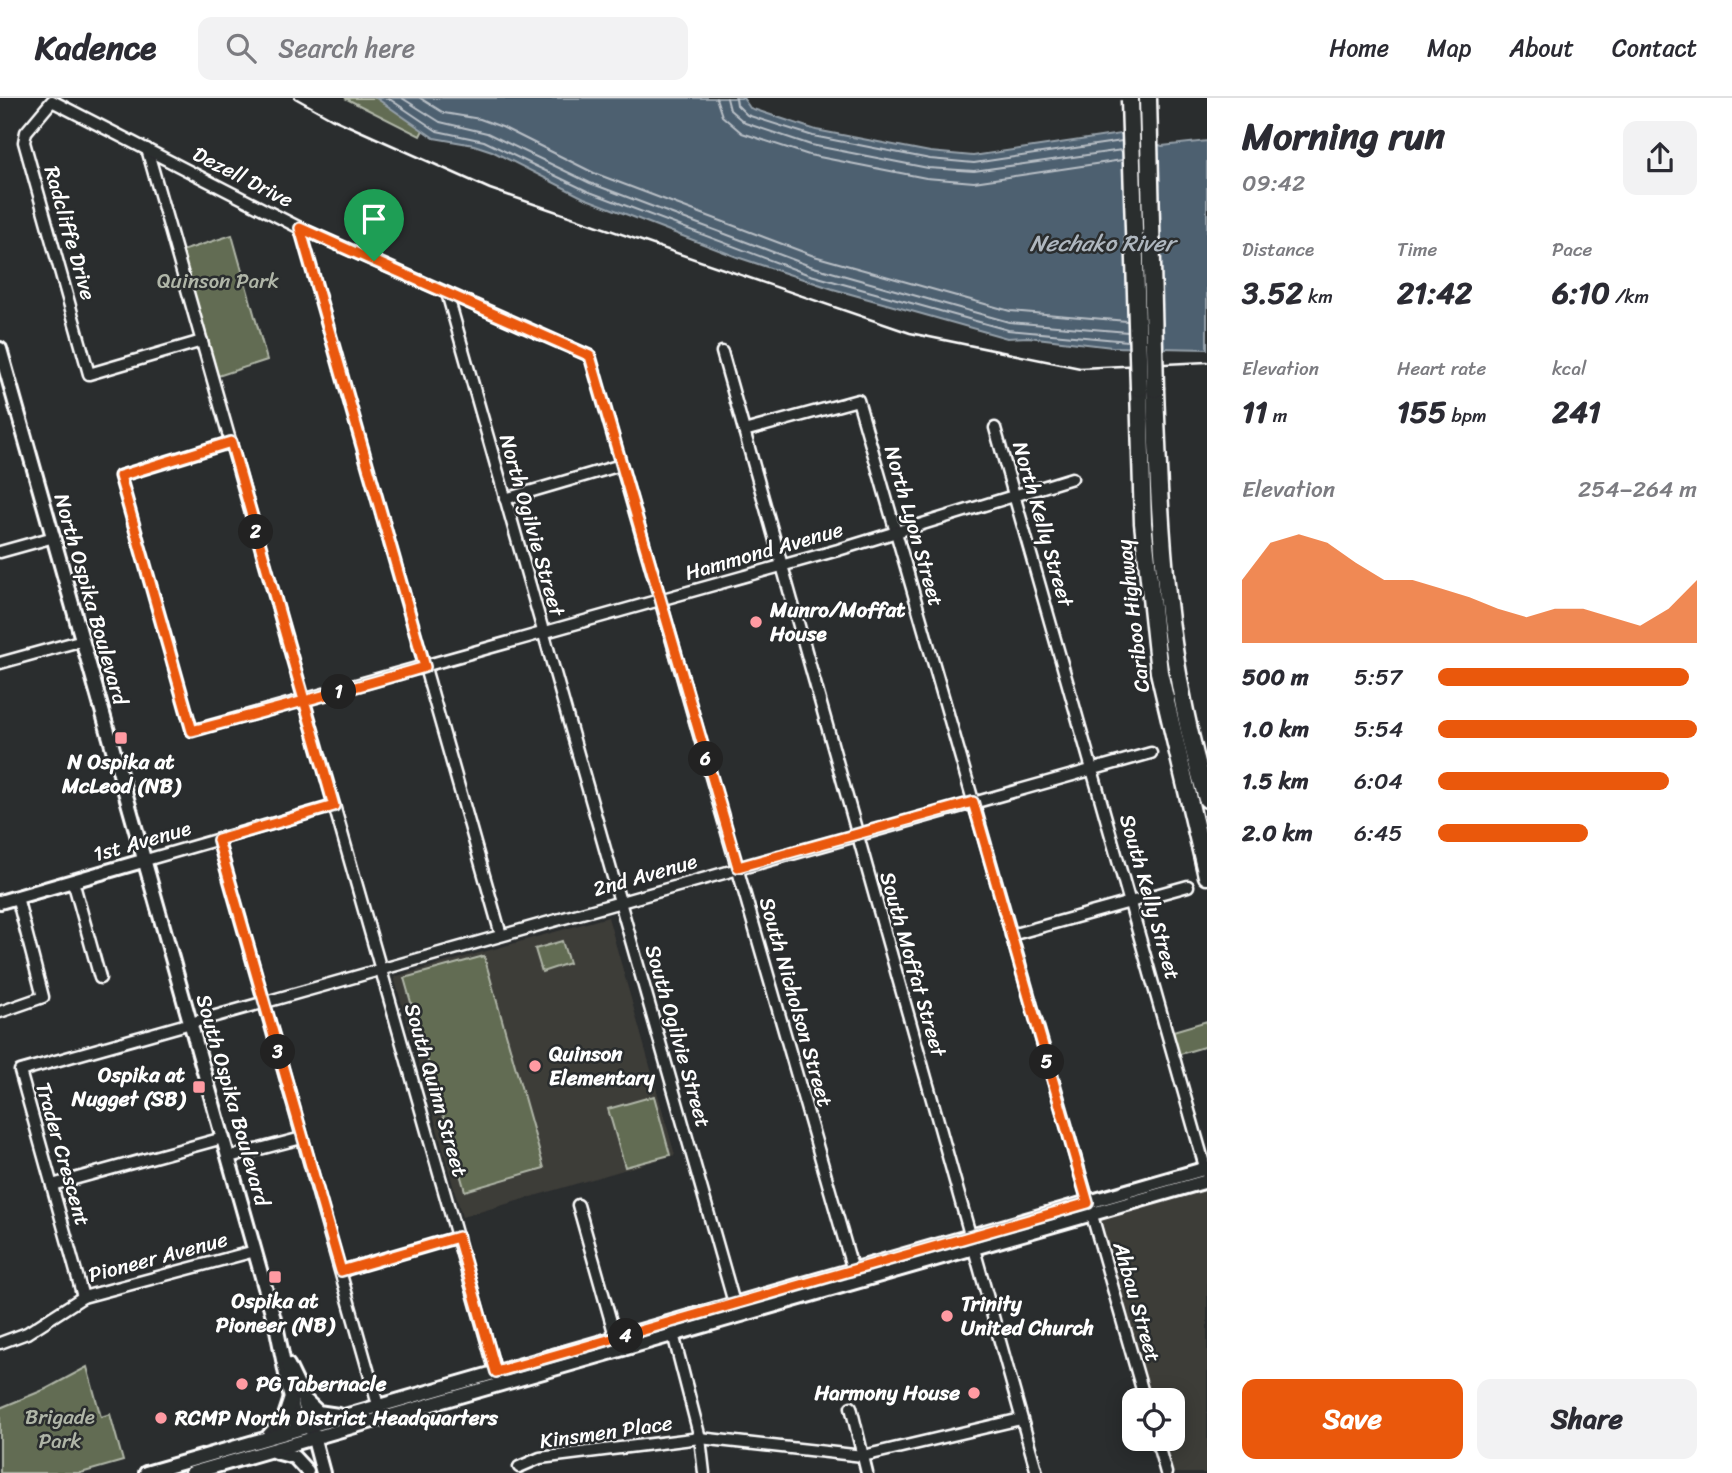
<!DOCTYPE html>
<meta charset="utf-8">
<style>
:root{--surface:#fff;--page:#f2f2f3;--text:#2b2b33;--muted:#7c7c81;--line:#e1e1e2;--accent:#ea580c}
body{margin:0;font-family:Sriracha,sans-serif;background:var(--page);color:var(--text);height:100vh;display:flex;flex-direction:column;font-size:26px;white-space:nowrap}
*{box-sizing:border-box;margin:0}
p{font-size:23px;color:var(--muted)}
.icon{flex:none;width:38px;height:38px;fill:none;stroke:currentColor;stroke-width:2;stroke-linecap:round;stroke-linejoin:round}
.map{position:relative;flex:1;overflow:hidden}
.side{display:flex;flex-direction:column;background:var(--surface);width:525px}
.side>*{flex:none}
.tools{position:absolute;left:1122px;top:1290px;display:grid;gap:14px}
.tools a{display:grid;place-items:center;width:63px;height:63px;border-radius:14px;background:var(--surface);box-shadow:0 4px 18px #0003;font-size:35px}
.pin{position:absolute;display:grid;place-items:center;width:60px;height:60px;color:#fff;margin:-72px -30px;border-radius:50% 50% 50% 0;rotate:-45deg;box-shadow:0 0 7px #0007}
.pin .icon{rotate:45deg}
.km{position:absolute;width:35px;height:35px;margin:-18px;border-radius:50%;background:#222;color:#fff;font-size:19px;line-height:35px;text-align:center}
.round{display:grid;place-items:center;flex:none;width:74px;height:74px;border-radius:14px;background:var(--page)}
.headline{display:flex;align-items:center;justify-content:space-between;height:119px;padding:0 35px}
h1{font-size:38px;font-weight:700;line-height:52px}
.metrics{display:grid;grid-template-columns:repeat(3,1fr);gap:10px;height:119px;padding:7px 35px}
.metrics div{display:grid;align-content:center}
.metrics b{font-size:30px;font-weight:700}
.metrics small{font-size:19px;font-weight:400}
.metrics p{font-size:19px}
.chart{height:196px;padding:14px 35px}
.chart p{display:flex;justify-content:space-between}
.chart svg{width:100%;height:126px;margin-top:7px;fill:var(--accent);opacity:.7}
.primary-button{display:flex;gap:14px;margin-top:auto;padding:14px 35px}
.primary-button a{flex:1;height:80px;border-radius:14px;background:var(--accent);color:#fff;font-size:28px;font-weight:700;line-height:80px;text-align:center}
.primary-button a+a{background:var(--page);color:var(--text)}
ul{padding:0 35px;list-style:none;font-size:23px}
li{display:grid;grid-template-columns:112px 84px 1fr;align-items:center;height:52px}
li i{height:18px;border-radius:9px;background:var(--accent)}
header{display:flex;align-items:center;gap:42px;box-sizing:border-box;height:98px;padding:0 35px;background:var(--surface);border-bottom:2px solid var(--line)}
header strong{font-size:33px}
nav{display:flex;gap:38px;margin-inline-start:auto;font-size:24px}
.search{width:490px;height:63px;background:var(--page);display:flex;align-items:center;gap:18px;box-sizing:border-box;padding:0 24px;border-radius:14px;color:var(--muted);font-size:26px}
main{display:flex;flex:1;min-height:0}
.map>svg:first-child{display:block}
.built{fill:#3d3c38}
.green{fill:#626c52;stroke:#b0b6a8;stroke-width:2}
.water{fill:#4e6070;stroke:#95a0a9;stroke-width:2}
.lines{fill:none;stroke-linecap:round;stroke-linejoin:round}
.shore{stroke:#b8bfc6;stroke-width:2}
.minor-casing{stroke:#fff;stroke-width:15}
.tertiary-casing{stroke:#fff;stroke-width:18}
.secondary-casing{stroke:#fff;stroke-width:18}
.trunk-casing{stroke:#fff;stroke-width:21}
.minor{stroke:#2a2d2e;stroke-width:10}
.tertiary{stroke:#2a2d2e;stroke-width:12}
.secondary{stroke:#2a2d2e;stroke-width:12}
.trunk{stroke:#2a2d2e;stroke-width:16}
.rail{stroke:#fff;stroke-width:2.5}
.trunk-bridge-casing{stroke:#fff;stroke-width:21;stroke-linecap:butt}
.trunk-bridge{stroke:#2a2d2e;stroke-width:16}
.route-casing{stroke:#fff;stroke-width:14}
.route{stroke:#ea580c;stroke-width:9}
.poi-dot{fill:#ff9aa2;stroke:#2a2d2e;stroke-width:2.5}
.labels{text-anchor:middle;stroke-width:5;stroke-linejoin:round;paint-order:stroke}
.street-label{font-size:21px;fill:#fff;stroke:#2a2d2e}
.park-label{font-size:21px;fill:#b0b6a8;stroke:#2a2d2e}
.poi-label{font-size:21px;font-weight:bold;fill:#fff;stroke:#2a2d2e;text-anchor:start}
.water-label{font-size:23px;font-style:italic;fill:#afb7bf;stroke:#2a2d2e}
</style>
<header>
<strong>Kadence</strong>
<div class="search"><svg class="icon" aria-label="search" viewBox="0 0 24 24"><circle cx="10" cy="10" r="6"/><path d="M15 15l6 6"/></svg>Search here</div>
<nav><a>Home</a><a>Map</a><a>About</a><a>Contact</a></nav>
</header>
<main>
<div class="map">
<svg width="1207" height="1375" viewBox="0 0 1207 1375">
<rect width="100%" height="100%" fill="#2a2d2e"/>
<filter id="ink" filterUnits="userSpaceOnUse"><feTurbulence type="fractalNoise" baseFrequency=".0143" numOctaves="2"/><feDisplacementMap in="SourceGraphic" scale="14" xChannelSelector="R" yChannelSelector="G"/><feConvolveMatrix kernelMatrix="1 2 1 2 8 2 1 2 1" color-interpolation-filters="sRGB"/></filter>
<g filter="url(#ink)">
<g class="built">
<path d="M608,819l67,238 -213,62 -68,-240z"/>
<path d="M1207,1089v286h-35l-11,-34 11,-1v-38h-22l-53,-183z"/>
</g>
<g class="green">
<path d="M345,0h69l16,19 -10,19z"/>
<path d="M232,137l35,125 -49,16 -36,-125z"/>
<path d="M562,843l7,22 -27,9 -7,-23z"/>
<path d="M484,858l60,212 -79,23 -61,-213z"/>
<path d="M1207,923v25l-30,9 -7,-23z"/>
<path d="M654,998l16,59 -45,12 -17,-58z"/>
<path d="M87,1269l14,50 9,-3 13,47 -42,12h-81v-65l46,-19z"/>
</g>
<path class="water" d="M376,0h367l7,10 66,22 114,22 43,4 154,-23 35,13 45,-5v208l-95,-2 -84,-10 -21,1 -174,-49 -96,-32 -153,-59 -92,-47 -18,-6 -40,-7z"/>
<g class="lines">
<g class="shore">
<path d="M388,0l49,33 47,10 103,50 220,83 201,56 120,11"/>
<path d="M402,0l38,24 47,11 103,50 220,83 199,56 119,10"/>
<path d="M420,0l24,15 36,6 22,8 92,46 220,83 196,55 117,10"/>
<path d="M716,0l6,18 20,17 67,22 117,23 48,4 148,-22"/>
<path d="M727,0l3,12 15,13 66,22 117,23 46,3 148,-21"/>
<path d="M736,0l1,7 10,10 66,21 117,23 44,4 148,-22"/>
</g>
<g class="minor-casing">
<g id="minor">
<path d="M147,51l350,1228"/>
<path d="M300,130l201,707"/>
<path d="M447,195l289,1017"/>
<path d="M202,243l-113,33 -65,-232 2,-10 26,-31 248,127 290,128 264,918"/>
<path d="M722,254l315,1121"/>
<path d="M995,330l212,746"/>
<path d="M744,333l114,-31 287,1000"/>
<path d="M231,344l-111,34 72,255 646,-181 234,-72"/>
<path d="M505,401l116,-34"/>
<path d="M0,454l54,-15"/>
<path d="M0,565l83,-23"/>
<path d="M218,742l162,572"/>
<path d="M146,762l188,-54"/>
<path d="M73,783l27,97"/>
<path d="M1011,837l177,-49"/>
<path d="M0,914l43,-15 -26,-100"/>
<path d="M229,1059l73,-19"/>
<path d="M52,1087l171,-47"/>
<path d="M578,1107l39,138"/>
<path d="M341,1173l117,-34"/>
<path d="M83,1199l-63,-226 1131,-318"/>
<path d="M672,1232l28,108 4,35"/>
<path d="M0,1245l27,-10 56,-36 172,-46"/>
<path d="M851,1309l16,66"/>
<path d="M1156,1340l10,35"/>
<path d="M519,1369l21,-9 160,-20 163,18 158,-37"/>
</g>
</g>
<g class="tertiary-casing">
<g id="tertiary">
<path d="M0,251l277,981 20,99"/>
<path d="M0,804l146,-42"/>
<path d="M288,1267l14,29 8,31"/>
</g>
</g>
<g class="secondary-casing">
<g id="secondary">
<path d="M302,1299l16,15 20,3"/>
<path d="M312,1334l11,41"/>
<path d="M269,1337l15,-16 6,-18"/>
<path d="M275,1354l19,5 13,14"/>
<path d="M146,1375l1061,-305"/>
<path d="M192,1375l1015,-292"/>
</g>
</g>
<g class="trunk-casing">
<g id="trunk">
<path d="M1139,290l4,135 16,149 48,204"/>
<path d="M1155,291c5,145 10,269 52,410"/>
</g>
</g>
<use href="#minor" class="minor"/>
<use href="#tertiary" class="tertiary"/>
<use href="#secondary" class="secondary"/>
<use href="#trunk" class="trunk"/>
<path class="rail" d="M295,0l36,20 159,71 420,144 170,35 127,-6"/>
<g class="trunk-bridge-casing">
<g id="trunk-bridge">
<path d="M1148,0l7,291"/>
<path d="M1130,2l9,288"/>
</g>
</g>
<use href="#trunk-bridge" class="trunk-bridge"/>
</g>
</g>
<g class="lines" filter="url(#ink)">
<g class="route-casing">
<path id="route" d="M374,163l-74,-33 125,439c-77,23 -155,43 -233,64l-72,-255 111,-34 103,364 -116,34 123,431 117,-34 38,135 592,-169 -115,-401 -235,65 -148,-511 -216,-95"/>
</g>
<use href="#route" class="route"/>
</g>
<g class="poi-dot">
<circle cx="756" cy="524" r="7"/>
<rect x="114" y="633" width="14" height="14" rx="3.5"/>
<circle cx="535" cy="968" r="7"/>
<rect x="192" y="982" width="14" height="14" rx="3.5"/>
<rect x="268" y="1172" width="14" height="14" rx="3.5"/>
<circle cx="947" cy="1218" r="7"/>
<circle cx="242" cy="1286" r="7"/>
<circle cx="974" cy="1295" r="7"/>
<circle cx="161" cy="1320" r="7"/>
</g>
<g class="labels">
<g class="street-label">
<text transform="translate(243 79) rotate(27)" y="7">Dezell Drive</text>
<text transform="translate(70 135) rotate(74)" y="7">Radcliffe Drive</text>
<text transform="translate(1043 426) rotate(74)" y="7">North Kelly Street</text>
<text transform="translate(532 427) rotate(74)" y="7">North Ogilvie Street</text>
<text transform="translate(914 428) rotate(74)" y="7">North Lyon Street</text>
<text transform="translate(764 453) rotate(-16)" y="7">Hammond Avenue</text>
<text transform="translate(91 501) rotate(74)" y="7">North Ospika Boulevard</text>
<text transform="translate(1133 518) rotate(-97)" y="7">Cariboo Highway</text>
<text transform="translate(142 743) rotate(-16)" y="7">1st Avenue</text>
<text transform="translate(645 777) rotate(-16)" y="7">2nd Avenue</text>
<text transform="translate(1150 799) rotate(74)" y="7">South Kelly Street</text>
<text transform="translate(913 866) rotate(74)" y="7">South Moffat Street</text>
<text transform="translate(796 904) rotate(74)" y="7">South Nicholson Street</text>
<text transform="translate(678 938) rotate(74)" y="7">South Ogilvie Street</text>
<text transform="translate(436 992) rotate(74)" y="7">South Quinn Street</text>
<text transform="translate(233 1002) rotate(74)" y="7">South Ospika Boulevard</text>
<text transform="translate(63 1056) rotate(74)" y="7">Trader Crescent</text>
<text transform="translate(158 1159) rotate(-15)" y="7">Pioneer Avenue</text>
<text transform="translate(1137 1204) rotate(74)" y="7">Ahbau Street</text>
<text transform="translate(606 1334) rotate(-8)" y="7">Kinsmen Place</text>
</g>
<g class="park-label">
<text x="218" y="190">Quinson Park</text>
<text x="60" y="1326">Brigade<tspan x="60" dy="24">Park</tspan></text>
</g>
<g class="poi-label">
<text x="770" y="519">Munro/Moffat<tspan x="770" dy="24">House</tspan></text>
<text x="121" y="671" text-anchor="middle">N Ospika at<tspan x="121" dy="24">McLeod (NB)</tspan></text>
<text x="549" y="963">Quinson<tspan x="549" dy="24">Elementary</tspan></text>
<text x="185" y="984" text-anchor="end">Ospika at<tspan x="185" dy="24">Nugget (SB)</tspan></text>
<text x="275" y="1210" text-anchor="middle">Ospika at<tspan x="275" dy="24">Pioneer (NB)</tspan></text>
<text x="961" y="1213">Trinity<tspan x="961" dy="24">United Church</tspan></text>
<text x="256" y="1293">PG Tabernacle</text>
<text x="960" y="1302" text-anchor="end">Harmony House</text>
<text x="175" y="1327">RCMP North District Headquarters</text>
</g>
<g class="water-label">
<text x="1102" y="153">Nechako River</text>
</g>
</g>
</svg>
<div class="tools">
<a><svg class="icon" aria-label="locate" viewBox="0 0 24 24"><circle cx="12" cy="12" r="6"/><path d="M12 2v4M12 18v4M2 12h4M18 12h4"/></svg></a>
</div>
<div class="pin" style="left:374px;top:163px;background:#1e9e55"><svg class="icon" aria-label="arrive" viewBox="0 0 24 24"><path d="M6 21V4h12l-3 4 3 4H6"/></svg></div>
<b class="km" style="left:339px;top:594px">1</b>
<b class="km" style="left:256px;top:434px">2</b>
<b class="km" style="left:278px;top:954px">3</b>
<b class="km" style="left:626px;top:1238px">4</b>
<b class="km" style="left:1047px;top:964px">5</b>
<b class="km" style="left:706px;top:661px">6</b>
</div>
<section class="side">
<div class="headline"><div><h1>Morning run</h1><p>09:42</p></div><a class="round"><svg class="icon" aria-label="share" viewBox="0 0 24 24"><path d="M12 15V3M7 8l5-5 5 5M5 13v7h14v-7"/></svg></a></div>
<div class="metrics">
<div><p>Distance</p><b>3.52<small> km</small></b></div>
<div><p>Time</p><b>21:42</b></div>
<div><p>Pace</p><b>6:10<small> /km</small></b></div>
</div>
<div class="metrics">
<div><p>Elevation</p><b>11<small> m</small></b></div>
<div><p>Heart rate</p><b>155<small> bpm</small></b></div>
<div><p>kcal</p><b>241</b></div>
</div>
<div class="chart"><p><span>Elevation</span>254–264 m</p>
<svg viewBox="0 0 160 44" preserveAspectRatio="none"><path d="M0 44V22L10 9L20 6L30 9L40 16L50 22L60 22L70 25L80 28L90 32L100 35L110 32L120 32L130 35L140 38L150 32L160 22V44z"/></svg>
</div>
<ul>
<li><b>500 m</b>5:57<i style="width:97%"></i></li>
<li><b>1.0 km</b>5:54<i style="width:100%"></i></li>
<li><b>1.5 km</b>6:04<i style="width:89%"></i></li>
<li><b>2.0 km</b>6:45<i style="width:58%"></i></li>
</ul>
<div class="primary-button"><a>Save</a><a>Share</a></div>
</section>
</main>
